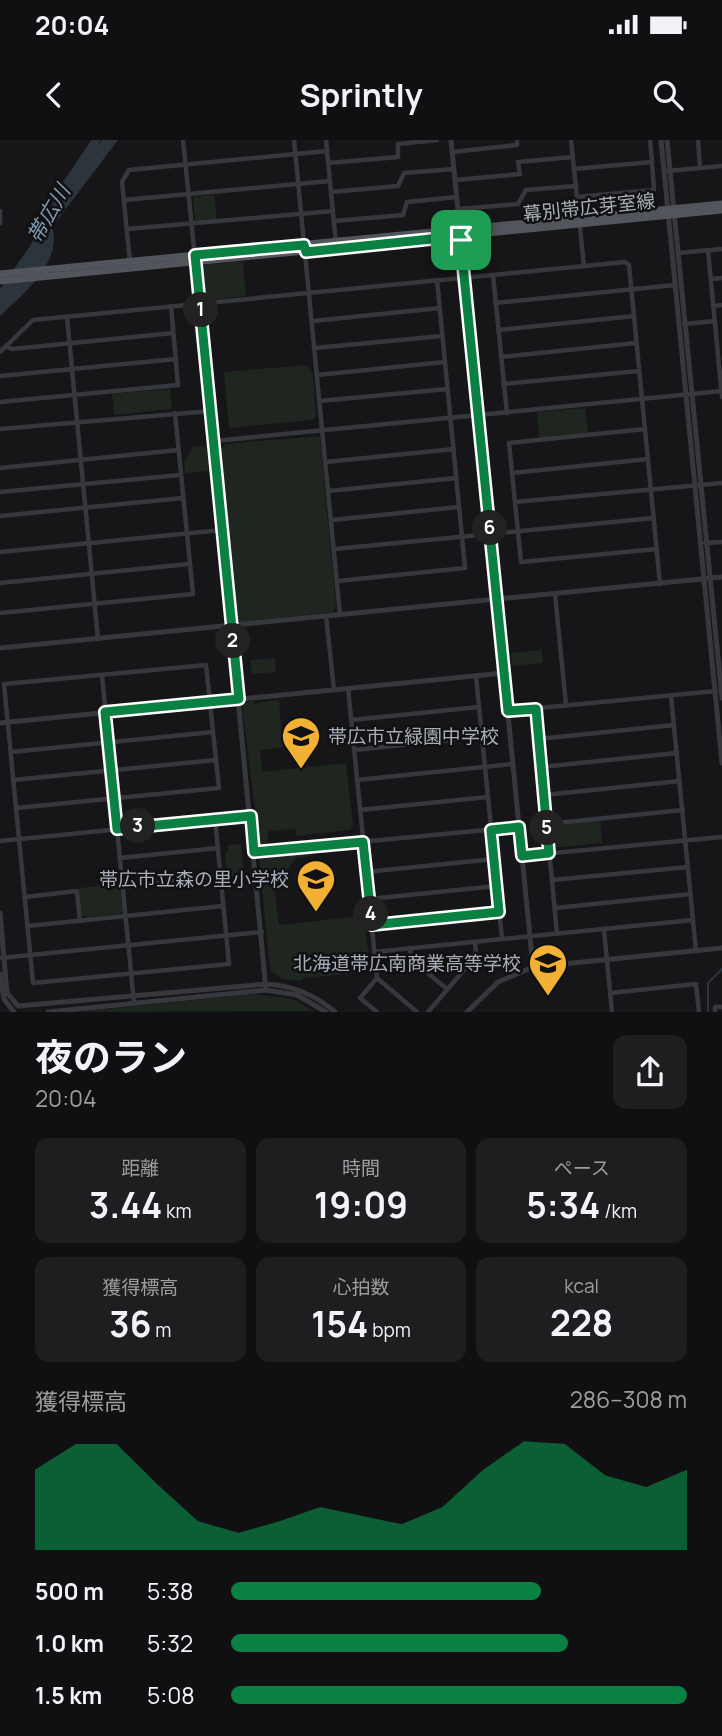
<!DOCTYPE html>
<html lang="ja">
<meta charset="utf-8">
<style>
:root{--surface:#101012;--page:#1e1e20;--text:#f1f3f6;--muted:#9c9d9f;--accent:#0b8043}
body{margin:0;font-family:Manrope,"Noto Sans JP",sans-serif;background:var(--page);color:var(--text);height:100vh;display:flex;flex-direction:column;font-size:26px;white-space:nowrap}
*{box-sizing:border-box;margin:0}
p{font-size:23px;color:var(--muted)}
.icon{flex:none;width:38px;height:38px;fill:none;stroke:currentColor;stroke-width:2;stroke-linecap:round;stroke-linejoin:round}
.map{position:relative;height:872px;overflow:hidden}
.drawer{display:flex;flex-direction:column;background:var(--surface);flex:1}
.drawer>*{flex:none}
.pin{position:absolute;display:grid;place-items:center;width:60px;height:60px;color:#fff;margin:-30px;border-radius:14px;box-shadow:0 4px 10px #0006}
.km{position:absolute;width:35px;height:35px;margin:-18px;border-radius:50%;background:#222;color:#fff;font-size:19px;line-height:35px;text-align:center}
.round{display:grid;place-items:center;flex:none;width:74px;height:74px;border-radius:14px;background:var(--page)}
.overview{display:flex;align-items:center;justify-content:space-between;height:119px;padding:0 35px}
h1{font-size:38px;font-weight:700;line-height:52px}
.stats{display:grid;grid-template-columns:repeat(3,1fr);gap:10px;height:119px;padding:7px 35px}
.stats div{display:grid;align-content:center;border-radius:14px;background:var(--page);text-align:center}
.stats b{font-size:35px;font-weight:700}
.stats small{font-size:19px;font-weight:400}
.stats p{font-size:19px}
.chart{height:196px;padding:14px 35px}
.chart p{display:flex;justify-content:space-between}
.chart svg{width:100%;height:126px;margin-top:7px;fill:var(--accent);opacity:.7}
ul{padding:0 35px;list-style:none;font-size:23px}
li{display:grid;grid-template-columns:112px 84px 1fr;align-items:center;height:52px}
li i{height:18px;border-radius:9px;background:var(--accent)}
.status{display:flex;justify-content:space-between;align-items:center;height:49px;padding:0 35px;background:var(--surface);direction:ltr}
.status svg{height:19px;fill:currentColor}
header{display:flex;justify-content:space-between;align-items:center;height:91px;padding:0 35px;background:var(--surface);font-size:32px;font-weight:700}
.map>svg:first-child{display:block}
.green{fill:#1e261f}
.water{fill:#2c353c}
.lines{fill:none;stroke-linecap:round;stroke-linejoin:round}
.stream{stroke:#2c353c;stroke-width:2}
.river{stroke:#2c353c;stroke-width:8}
.minor{stroke:#37383d;stroke-width:4.5}
.tertiary{stroke:#37383d;stroke-width:5}
.primary{stroke:#53555c;stroke-width:7}
.route-casing{stroke:#fff;stroke-width:14}
.route{stroke:#0b8043;stroke-width:9}
.labels{text-anchor:middle;stroke-width:5;stroke-linejoin:round;paint-order:stroke}
.street-label{font-size:19px;fill:#a8adb8;stroke:#111113}
.poi-label{font-size:19px;fill:#a8adb8;stroke:#111113;text-anchor:end}
.water-label{font-size:21px;font-style:italic;fill:#7f9bb3;stroke:#111113}
</style>
<div class="status"><b>20:04</b><svg viewBox="0 0 49 12"><path d="M0 12V9h3v3zM5 12V6h3v6zM10 12V3h3v9zM15 12V0h3v12zM26 1h20v11H26zM47 4h2v5h-2z"/></svg></div>
<header><svg class="icon" aria-label="back" viewBox="0 0 24 24"><path d="M15 5l-7 7 7 7"/></svg>Sprintly<svg class="icon" aria-label="search" viewBox="0 0 24 24"><circle cx="10" cy="10" r="6"/><path d="M15 15l6 6"/></svg></header>
<div class="map">
<svg width="722" height="872" viewBox="0 0 722 872">
<rect width="100%" height="100%" fill="#161618"/>
<g class="green">
<path d="M214,55l3,25 -22,1 -2,-24z"/>
<path d="M243,121l3,35 -40,4 -3,-3 -2,-29 3,-3z"/>
<path d="M306,225l7,9 3,42 -4,4 -83,8 -5,-56z"/>
<path d="M170,249l2,20 -58,6 -2,-21z"/>
<path d="M585,268l3,25 -49,5 -2,-26z"/>
<path d="M318,296l2,2 16,168 -2,6 -94,10 -6,-4 -15,-168 6,-6z"/>
<path d="M206,306l3,25 -24,2 -1,-11 9,-15z"/>
<path d="M542,510l1,13 -31,3 -1,-13z"/>
<path d="M275,518l1,14 -24,2 -2,-14z"/>
<path d="M279,560l4,47 -23,3 2,22 84,-9 7,62 -3,5 -54,6 -1,-7 -26,2 -2,15 -7,1 -18,-141 4,-4 7,-1 3,5v-3z"/>
<path d="M600,680l2,23 -50,5 -2,-23z"/>
<path d="M241,704l3,33 -17,1 -2,-25 3,-1v-7z"/>
<path d="M312,710l-1,6 -14,2 -8,8 -1,10 -15,2 6,47 85,-9 6,52 -5,4 -61,6 -3,3 -19,-2 -12,-9 -11,-114z"/>
<path d="M119,744l4,26 -3,4 -34,3 -4,-2 -3,-27z"/>
<path d="M254,854l39,5 21,12 -233,1z"/>
</g>
<path class="water" d="M102,0h16l-66,87c11,35 -29,67 -52,89v-27l30,-43 29,-55z"/>
<g class="lines">
<path class="stream" d="M708,872v-29l14,-14"/>
<path class="river" d="M64,48l32,-48"/>
<g class="minor">
<path d="M183,0l12,118"/>
<path d="M294,0l46,475"/>
<path d="M326,0l10,104"/>
<path d="M571,0l13,126"/>
<path d="M698,0l2,28"/>
<path d="M452,12l65,-7v-5"/>
<path d="M328,23l70,-6v-13l39,-4"/>
<path d="M574,29l78,-7 -2,-22"/>
<path d="M667,31l55,-5"/>
<path d="M455,40l65,-6 -2,-12 55,-5"/>
<path d="M331,52l67,-6 6,-13 50,-4"/>
<path d="M577,57l77,-7 -2,-28"/>
<path d="M124,60l206,-19"/>
<path d="M458,69l60,-5 8,-14 50,-4"/>
<path d="M0,71v12"/>
<path d="M334,81l69,-6 4,-13 50,-5"/>
<path d="M127,89l206,-18"/>
<path d="M708,110l14,147"/>
<path d="M678,113l44,-4"/>
<path d="M130,122l-8,-80 7,-12 198,-19"/>
<path d="M493,135l14,138"/>
<path d="M711,139l11,-1"/>
<path d="M495,163l180,-18"/>
<path d="M713,166l9,-1"/>
<path d="M67,177l31,322"/>
<path d="M313,181l127,-13"/>
<path d="M684,184l31,-3"/>
<path d="M498,190l136,-14"/>
<path d="M6,206l6,3 161,-16"/>
<path d="M315,208l127,-12"/>
<path d="M0,212l33,-32 592,-58 4,3 31,319"/>
<path d="M501,217l135,-14"/>
<path d="M317,235l128,-13"/>
<path d="M0,236l176,-17"/>
<path d="M503,244l136,-13"/>
<path d="M320,261l127,-12"/>
<path d="M0,262l178,-17 -7,-79"/>
<path d="M0,289l211,-18"/>
<path d="M645,289l-136,14 12,119 136,-13"/>
<path d="M214,301l508,-50"/>
<path d="M326,322l128,-13"/>
<path d="M0,328l178,-18"/>
<path d="M512,333l136,-14"/>
<path d="M329,351l127,-13"/>
<path d="M0,352l180,-17"/>
<path d="M515,362l207,-19"/>
<path d="M0,376l183,-18"/>
<path d="M332,380l127,-13"/>
<path d="M705,403l17,-1"/>
<path d="M335,409l319,-31"/>
<path d="M0,412l222,-22"/>
<path d="M338,441l127,-13 -28,-288"/>
<path d="M0,443l189,-19"/>
<path d="M555,454l11,111"/>
<path d="M0,473l193,-19 -18,-181"/>
<path d="M326,476l8,74"/>
<path d="M102,535l32,328"/>
<path d="M476,536l26,263"/>
<path d="M348,548l29,290 40,34"/>
<path d="M671,556l25,255"/>
<path d="M536,569l21,225"/>
<path d="M508,571l208,-20"/>
<path d="M351,580l128,-13"/>
<path d="M538,599l136,-14"/>
<path d="M354,610l128,-13"/>
<path d="M11,612l202,-20"/>
<path d="M541,627l136,-14"/>
<path d="M13,640l203,-20"/>
<path d="M357,640l156,-16"/>
<path d="M544,655l136,-14"/>
<path d="M16,668l203,-20 -13,-123 -202,19 29,299 196,-19 -14,-145"/>
<path d="M360,670l128,-13"/>
<path d="M547,684l136,-14"/>
<path d="M0,701l251,-25"/>
<path d="M254,712l265,-25"/>
<path d="M522,716l200,-19"/>
<path d="M120,718l98,-10"/>
<path d="M366,732l128,-13"/>
<path d="M552,740l136,-13"/>
<path d="M122,747l99,-11"/>
<path d="M25,757l52,-6 3,30"/>
<path d="M369,759l128,-13"/>
<path d="M555,768l136,-14"/>
<path d="M372,785l127,-13"/>
<path d="M28,786l195,-20"/>
<path d="M604,790l8,82"/>
<path d="M410,808l1,11 36,30"/>
<path d="M374,812l319,-32"/>
<path d="M0,818l262,-26"/>
<path d="M610,853l86,-9 3,28"/>
<path d="M377,872l-17,-14 17,-20"/>
<path d="M428,872l48,-56 -1,-14"/>
<path d="M715,872v-5h7"/>
</g>
<g class="tertiary">
<path d="M451,0l82,827"/>
<path d="M661,0l61,623"/>
<path d="M667,0l55,558"/>
<path d="M196,122l70,728"/>
<path d="M0,508l722,-71"/>
<path d="M0,583l504,-50"/>
<path d="M0,773l7,80 11,13 248,-22c27,2 48,10 69,28"/>
<path d="M0,834l4,25 10,13"/>
<path d="M48,872l218,-22 31,5 29,17"/>
<path d="M467,872l31,-30 35,-15 189,-19"/>
</g>
<g class="primary">
<path d="M0,134l722,-70"/>
<path d="M0,141l722,-71"/>
</g>
</g>
<g class="lines">
<g class="route-casing">
<path id="route" d="M460,96l48,475 28,-2 13,144 -27,3 -3,-29 -28,3 8,82 -127,13 -9,-83 -109,10 -3,-36 -134,13 -12,-117 134,-13 -44,-444 109,-10 2,7z"/>
</g>
<use href="#route" class="route"/>
</g>
<defs>
<g id="school-pin" transform="scale(2.0125)"><path d="M0 17L-7.5 6A9.5 9.5 0 1 1 7.5 6Z" fill="#f2b134" stroke="#111113"/><path d="M0-5L7-2L0 1L-7-2ZM-4 1L0 2.5L4 1V4Q0 6-4 4Z" fill="#111"/></g>
</defs>
<g fill-rule="evenodd">
<use href="#school-pin" x="301" y="596"/>
<use href="#school-pin" x="316" y="739"/>
<use href="#school-pin" x="548" y="823"/>
</g>
<g class="labels">
<g class="street-label">
<text transform="translate(589 67) rotate(-6)" y="7">幕別帯広芽室線</text>
</g>
<g class="poi-label">
<text x="328" y="603" text-anchor="start">帯広市立緑園中学校</text>
<text x="289" y="746">帯広市立森の里小学校</text>
<text x="521" y="830">北海道帯広南商業高等学校</text>
</g>
<g class="water-label">
<text transform="translate(49 74) rotate(-60)" y="7">帯広川</text>
</g>
</g>
</svg>
<div class="pin" style="left:461px;top:100px;background:#1e9e55"><svg class="icon" aria-label="arrive" viewBox="0 0 24 24"><path d="M6 21V4h12l-3 4 3 4H6"/></svg></div>
<b class="km" style="left:201px;top:170px">1</b>
<b class="km" style="left:233px;top:501px">2</b>
<b class="km" style="left:138px;top:686px">3</b>
<b class="km" style="left:371px;top:774px">4</b>
<b class="km" style="left:547px;top:688px">5</b>
<b class="km" style="left:490px;top:388px">6</b>
</div>
<section class="drawer">
<div class="overview"><div><h1>夜のラン</h1><p>20:04</p></div><a class="round"><svg class="icon" aria-label="share" viewBox="0 0 24 24"><path d="M12 15V3M7 8l5-5 5 5M5 13v7h14v-7"/></svg></a></div>
<div class="stats">
<div><p>距離</p><b>3.44<small> km</small></b></div>
<div><p>時間</p><b>19:09</b></div>
<div><p>ペース</p><b>5:34<small> /km</small></b></div>
</div>
<div class="stats">
<div><p>獲得標高</p><b>36<small> m</small></b></div>
<div><p>心拍数</p><b>154<small> bpm</small></b></div>
<div><p>kcal</p><b>228</b></div>
</div>
<div class="chart"><p><span>獲得標高</span>286–308 m</p>
<svg viewBox="0 0 160 44" preserveAspectRatio="none"><path d="M0 44V16L10 7L20 7L30 21L40 34L50 38L60 34L70 29L80 32L90 35L100 29L110 16L120 6L130 7L140 18L150 22L160 16V44z"/></svg>
</div>
<ul>
<li><b>500 m</b>5:38<i style="width:68%"></i></li>
<li><b>1.0 km</b>5:32<i style="width:74%"></i></li>
<li><b>1.5 km</b>5:08<i style="width:100%"></i></li>
</ul>
</section>
